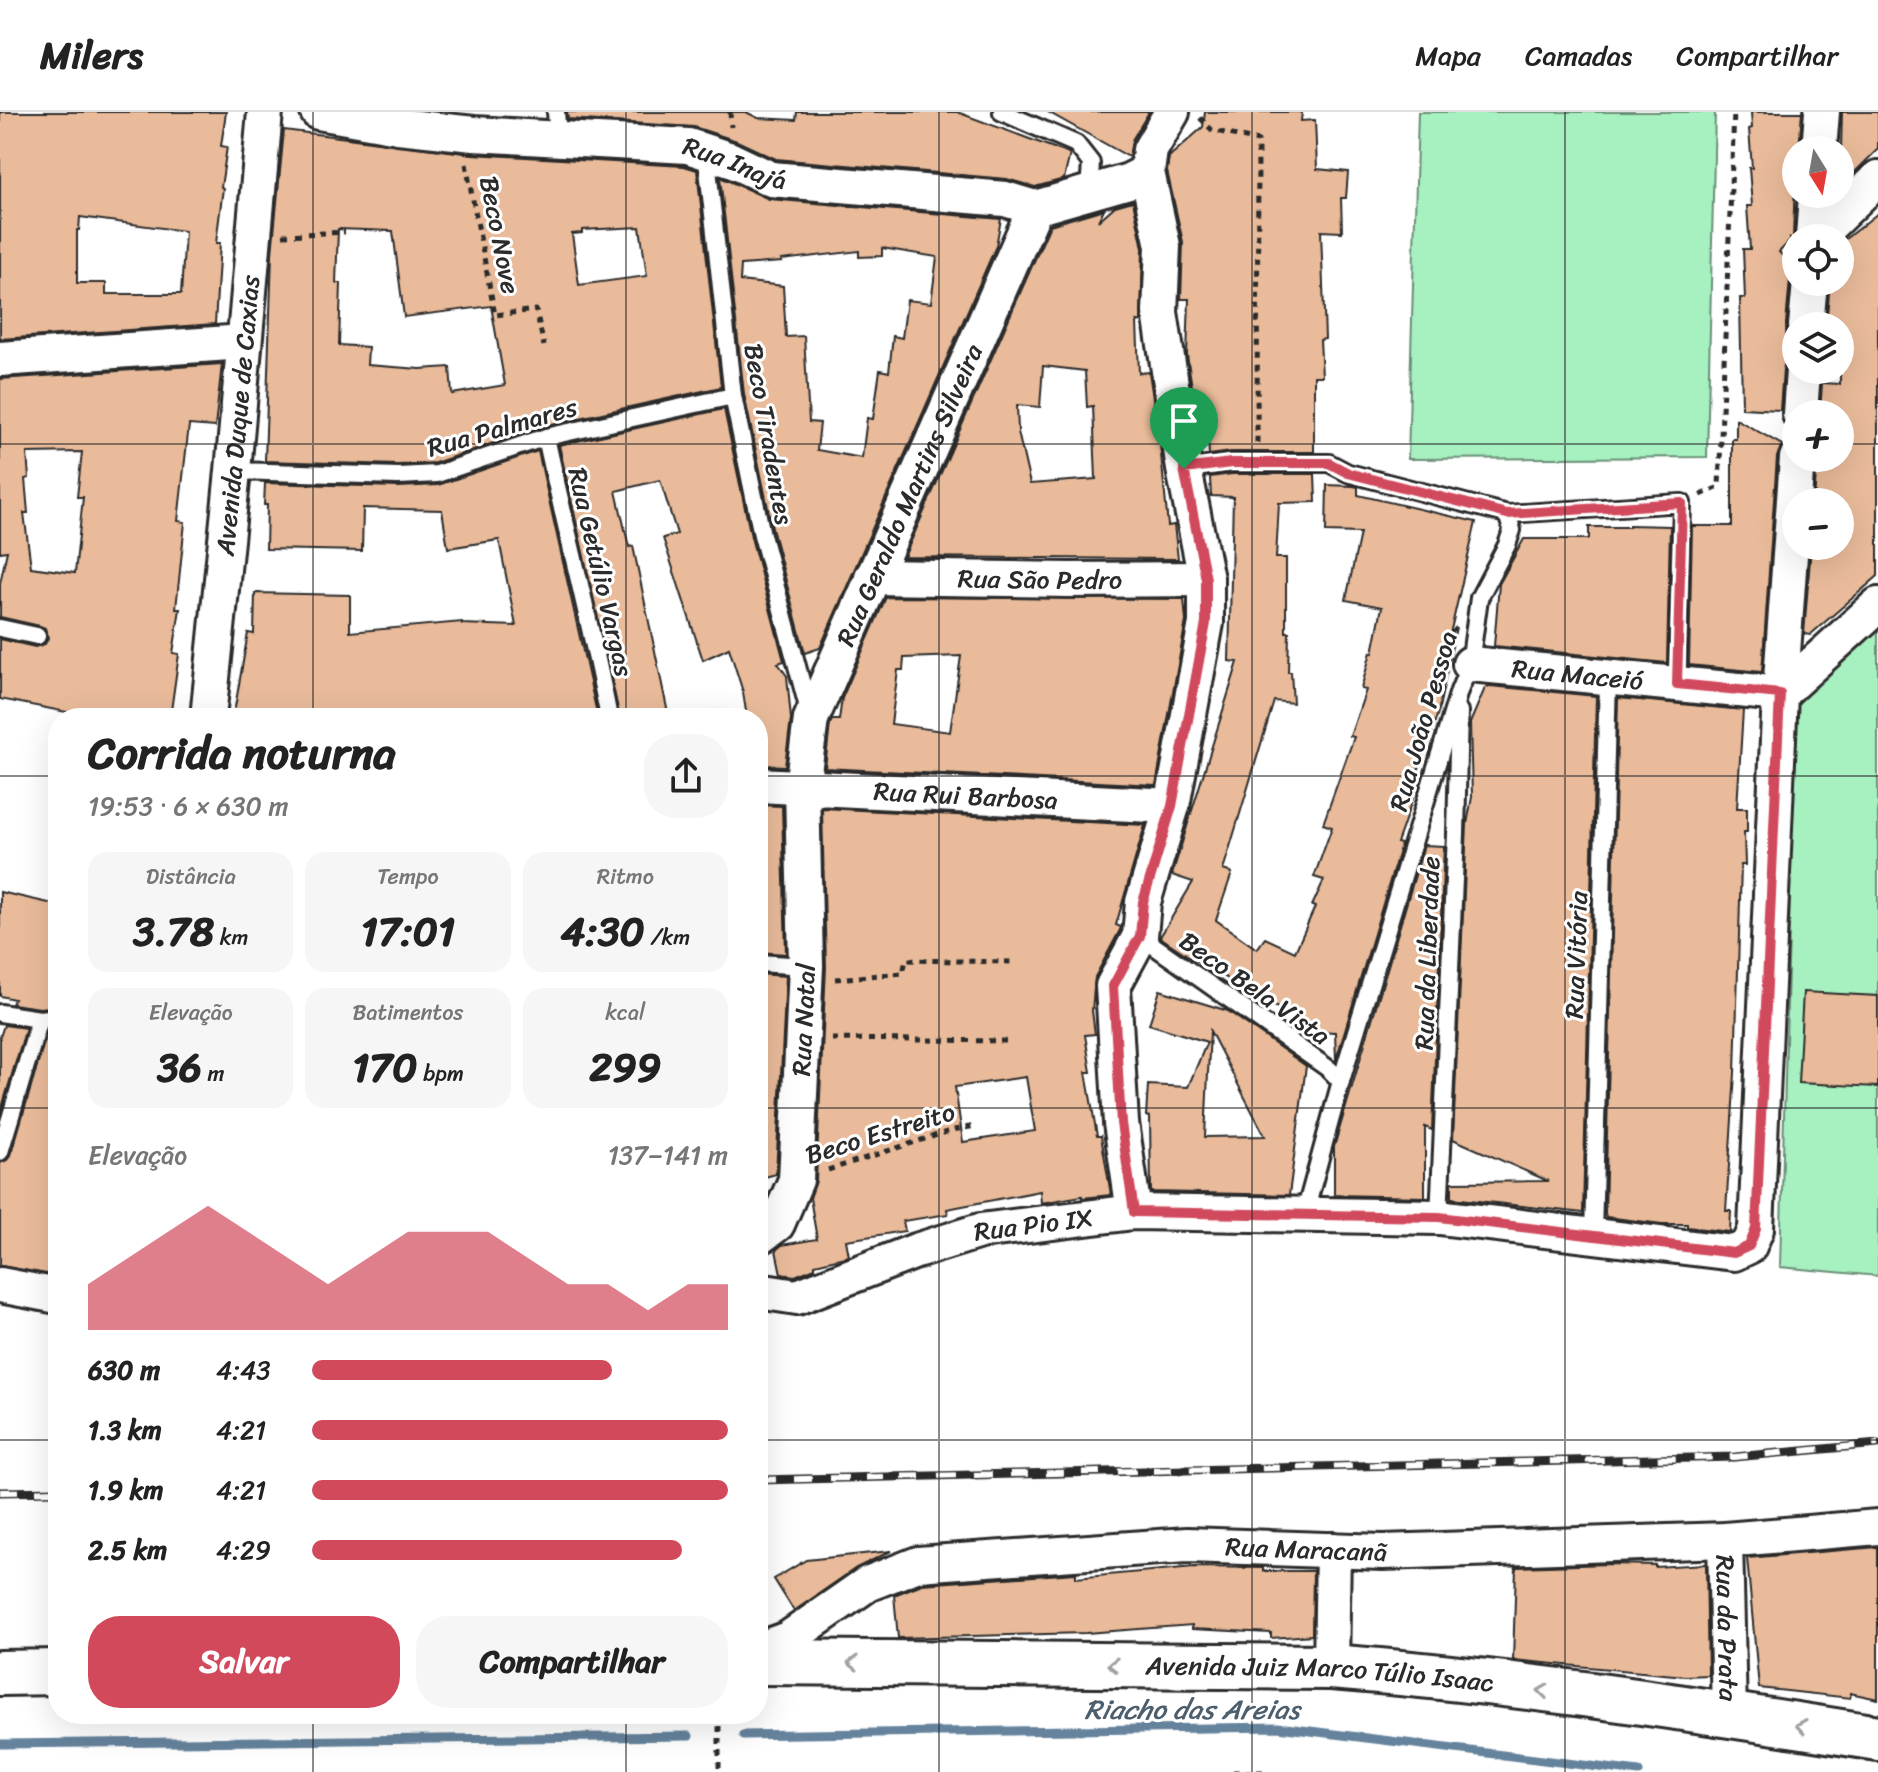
<!DOCTYPE html>
<html lang="pt">
<meta charset="utf-8">
<style>
:root{--surface:#fff;--page:#f6f6f6;--text:#222;--muted:#767676;--line:#e0e0e0;--accent:#d1495b}
body{margin:0;font-family:Sriracha,sans-serif;background:var(--page);color:var(--text);height:100vh;display:flex;flex-direction:column;font-size:30px;white-space:nowrap}
*{box-sizing:border-box;margin:0}
p{font-size:26px;color:var(--muted)}
.icon{flex:none;width:44px;height:44px;fill:none;stroke:currentColor;stroke-width:2;stroke-linecap:round;stroke-linejoin:round}
.map{position:relative;flex:1;overflow:hidden}
.panel{position:absolute;left:48px;top:596px;width:720px;height:1016px;display:flex;flex-direction:column;background:var(--surface);border-radius:32px;box-shadow:0 8px 32px #0002}
.panel>*{flex:none}
.needle{width:52px;rotate:169deg}
.tools{position:absolute;left:1782px;top:24px;display:grid;gap:16px}
.tools a{display:grid;place-items:center;width:72px;height:72px;border-radius:50%;background:var(--surface);box-shadow:0 8px 32px #0002;font-size:40px}
.pin{position:absolute;display:grid;place-items:center;width:68px;height:68px;color:#fff;margin:-82px -34px;border-radius:50% 50% 50% 0;rotate:-45deg;box-shadow:0 0 8px #0007}
.pin .icon{rotate:45deg}
.round{display:grid;place-items:center;flex:none;width:84px;height:84px;border-radius:32px;background:var(--page)}
.headline{display:flex;align-items:center;justify-content:space-between;height:136px;padding:0 40px}
h1{font-size:44px;font-weight:700;line-height:60px}
.figures{display:grid;grid-template-columns:repeat(3,1fr);gap:12px;height:136px;padding:8px 40px}
.figures div{display:grid;align-content:center;border-radius:20px;background:var(--page);text-align:center}
.figures b{font-size:40px;font-weight:700}
.figures small{font-size:22px;font-weight:400}
.figures p{font-size:22px}
.chart{height:224px;padding:16px 40px}
.chart p{display:flex;justify-content:space-between}
.chart svg{width:100%;height:144px;margin-top:8px;fill:var(--accent);opacity:.7}
.action{display:flex;gap:16px;margin-top:auto;padding:16px 40px}
.action a{flex:1;height:92px;border-radius:32px;background:var(--accent);color:#fff;font-size:32px;font-weight:700;line-height:92px;text-align:center}
.action a+a{background:var(--page);color:var(--text)}
ul{padding:0 40px;list-style:none;font-size:26px}
li{display:grid;grid-template-columns:128px 96px 1fr;align-items:center;height:60px}
li i{height:20px;border-radius:10px;background:var(--accent)}
header{display:flex;align-items:center;gap:48px;box-sizing:border-box;height:112px;padding:0 40px;background:var(--surface);border-bottom:2px solid var(--line)}
header strong{font-size:38px}
nav{display:flex;gap:44px;margin-inline-start:auto;font-size:28px}
.map>svg:first-child{display:block}
.green{fill:#a7f1c0;stroke:#698e76;stroke-width:2}
.lines{fill:none;stroke-linecap:round;stroke-linejoin:round}
.stream{stroke:#65839c;stroke-width:9}
.building{fill:#e9bb9a;stroke:#2b2b2b;stroke-width:2;fill-rule:evenodd}
.lane-casing{stroke:#2b2b2b;stroke-width:22}
.street-casing{stroke:#2b2b2b;stroke-width:40}
.primary-casing{stroke:#2b2b2b;stroke-width:50}
.path{stroke:#2b2b2b;stroke-width:5;stroke-dasharray:6 6;stroke-linecap:butt}
.lane{stroke:#fff;stroke-width:16}
.street{stroke:#fff;stroke-width:34}
.primary{stroke:#fff;stroke-width:44}
.rail-casing{stroke:#2b2b2b;stroke-width:9}
.rail{stroke:#fff;stroke-width:6;stroke-dasharray:18;stroke-linecap:butt}
.oneway{stroke:#a0a0a0}
.route-casing{stroke:#fff;stroke-width:16}
.route{stroke:#d1495b;stroke-width:10}
.grid{fill:none;stroke:#2b2b2b;stroke-width:2;stroke-opacity:0.55}
.labels{text-anchor:middle;stroke-width:6;stroke-linejoin:round;paint-order:stroke}
.street-label{font-size:26px;fill:#2b2b2b;stroke:#fff}
.water-label{font-size:28px;font-style:italic;fill:#4d5e6d;stroke:#fff}
</style>
<header>
<strong>Milers</strong>
<nav><a>Mapa</a><a>Camadas</a><a>Compartilhar</a></nav>
</header>
<div class="map">
<svg width="1878" height="1660" viewBox="0 0 1878 1660">
<rect width="100%" height="100%" fill="#fff"/>
<filter id="ink" filterUnits="userSpaceOnUse"><feTurbulence type="fractalNoise" baseFrequency=".0125" numOctaves="2"/><feDisplacementMap in="SourceGraphic" scale="16" xChannelSelector="R" yChannelSelector="G"/><feConvolveMatrix kernelMatrix="1 2 1 2 8 2 1 2 1" color-interpolation-filters="sRGB"/></filter>
<g filter="url(#ink)">
<g class="green">
<path d="M1418,0h297l-8,345 -299,2z"/>
<path d="M1878,512v652l-98,-9 15,-562z"/>
</g>
<g class="lines">
<g class="stream">
<path d="M743,1623l535,-8 361,45"/>
<path d="M0,1632l689,-8"/>
</g>
</g>
<g class="building">
<path d="M0,0h226l-5,34 6,1 -6,40 2,1 -7,55h4l-5,81 -215,15zM80,105l105,14 -4,63h-75v-11h-29v-53h2z"/>
<path d="M567,0h179l12,6 38,2 1,-8h160l113,42 -6,25 -29,8 -28,-8 -231,-20 -39,-18 -43,-14 -126,-8z"/>
<path d="M1048,0h101l-17,28 -3,17z"/>
<path d="M1205,0h97l-1,9 14,-1 2,49 31,3 -2,26h-5l1,34 -21,-1 4,108 -5,1 2,36h-8v76h-83l-22,3 -1,-15h-8l-13,-85 2,-56h-8l2,-57 -16,-71 2,-14 34,-30z"/>
<path d="M1751,0h51l-3,38h-3l-3,88h-3v3l-11,11 11,12v15l-4,45 1,34 -4,11 -3,41 -38,-2 -2,-110h5l-2,-49h7l-3,-43h5l-3,-38h3l-3,-39 3,-1z"/>
<path d="M1842,0h36v37l-38,38z"/>
<path d="M284,18l188,24 212,12 13,4 24,217 -178,39 -108,37 -37,2 -133,-4 7,-207zM640,115l7,49 -68,9 -7,-51 10,-1v-3zM338,117l55,2 11,86 87,-11 14,79 -53,9 -2,-27 -30,2 -53,-4 1,-18 -29,-2 2,-62h-5z"/>
<path d="M720,65l49,22 232,20 -5,27 -176,402 -15,5 -32,-121 -29,-138zM882,136l55,9 -6,46 -24,-3 -5,38 -9,-2 -4,36 -9,-2 -7,49 -6,-1 -5,40 -45,-8 3,-27 -11,-1 -5,-86 -18,1 -3,-51 -43,-5 1,-16 41,-3 -1,-2 78,-9v6l23,-1z"/>
<path d="M1133,89l10,47 -2,73 -4,1 2,51 10,-1 11,72 8,82 6,-1 4,34 -274,-2 146,-332 54,-16 -6,12 17,-15zM1043,254l42,5 2,36 6,-1 3,73 -66,5 -12,-52 -1,-27 23,2z"/>
<path d="M1878,101v363l-68,59 -6,-1 7,-88h29v-44h-26l3,-44h23v-44l-20,-1 2,-30 18,1v-58h-14l4,-44h10v-39z"/>
<path d="M222,252l-7,63 -26,-2 -11,96 7,1 -9,87h4l-7,44 6,1 -9,64h-73l-97,-19v-60l35,8 10,-3 3,-6 -3,-10 -5,-2 -40,-9v-34l7,-32 -7,1v-173zM82,340l-5,45h6l-8,76 -44,-6 -7,-54h4l-3,-34 4,-1 -2,-25z"/>
<path d="M724,297l27,128 33,124 -6,2 9,13 4,43 -6,47 -24,-1 -3,-47h-11l-4,-26 -14,-44 -26,12 -40,-122 14,-4 -17,-54 -44,11 13,56 4,-1 36,172h-49l-61,-273z"/>
<path d="M1736,307l46,26 -5,12 -15,215 -73,-7 3,-139h40v-87h4z"/>
<path d="M538,339l60,267h-289v-4l-43,-6 -1,10 -31,-5 14,-80 6,1 1,-41 95,2v37l112,-10v2l54,2 -17,-86 -51,8 -6,-38 -79,-2 -1,43 -96,-2 1,-44h-3l1,-22 133,4 40,-2z"/>
<path d="M1232,362h83l1,28 -37,1 -3,55h10v74h3l-1,40h3l2,31 -19,-2 -51,169 9,3 -16,47 41,29 8,-11 30,14 20,-45 -3,-1 12,-26 -10,-3 18,-50 -9,-3 31,-87 -4,-1 16,-46 -5,-1 10,-37 2,1 9,-46 -36,-7 14,-67 -34,-1 1,-47 26,1 5,1v8l118,27 -26,112 6,-7 -18,86 -22,64 4,1 -23,65 4,1 -65,216 -1,-28 -18,-1 -130,-76 -27,-18 33,-55 -21,-7 66,-213 -9,-1 4,-164 -22,-1 -1,-19z"/>
<path d="M1629,413l41,1 -3,137 -173,-17 5,-62 25,-45h65v-12h40z"/>
<path d="M886,485l298,2 2,22 -30,164 -331,-17 5,-44 2,-4h7l3,-22zM961,544l-11,76 -59,-8 7,-54h5l1,-12z"/>
<path d="M1490,574l106,10 -13,517 -131,-15v-16l96,-1 -95,-42 14,-315 5,-27 -2,-74 15,-35z"/>
<path d="M1618,586l125,12 -6,98h10v24h-3l1,33h-4l-6,208 -9,138h5l-1,21 -43,-5v-3h-25l-56,-7 -1,-4z"/>
<path d="M758,693l24,1 4,148 -28,-2z"/>
<path d="M822,696l323,17 -29,100 5,2 -1,3 -25,47 -3,34 3,23 -10,1 6,37h-5l11,64h4l10,59 -29,3v-2l-41,7 -1,-12 -93,18 1,5 -45,7 2,10 -59,9 3,16 -34,8v4l-20,8 -14,-2 -5,-24 6,-5 35,-6 -7,-41 6,-17 10,-214zM1026,965l9,54 -72,11 -8,-55z"/>
<path d="M1424,733l20,1 -12,284 -7,-3v70l-91,-2v-48z"/>
<path d="M0,780l58,13v101l-18,2 -28,-4 2,-5 -14,-3z"/>
<path d="M758,862l28,2 -10,198 -18,5z"/>
<path d="M1160,878l68,21 78,55 -17,129 -138,-3 -1,-75 -4,-1 2,-31 40,2 19,-45 -58,-18zM1210,919l55,105 -60,1z"/>
<path d="M1803,880l75,4v91l-80,-4z"/>
<path d="M4,913l22,3 -26,86v-77z"/>
<path d="M58,916v248l-58,-10v-103l7,-3 4,-5 37,-126z"/>
<path d="M1878,1435v152l-28,-6v5l-91,-10 -12,-130z"/>
<path d="M891,1439l-35,17 -62,43 -20,-32 32,-19z"/>
<path d="M1610,1452l45,1v2l51,-3 2,111 -23,1 -172,-16 3,-93z"/>
<path d="M1194,1455l69,1v3h50l-1,64 -41,3v-5l-79,-4v-4l-106,8 -188,5 -4,-43 28,-11 154,-11v5z"/>
</g>
<g class="lines">
<g class="lane-casing">
<g id="lane">
<path d="M556,0l2,25"/>
<path d="M1002,0l74,32 15,19 -2,28"/>
<path d="M706,39l27,245 29,139 47,176"/>
<path d="M546,325c20,94 45,186 63,281"/>
<path d="M1184,357l47,-6h98l19,10 159,41 5,16 -5,15 -28,53 -9,66 -11,27 -118,390 -37,135"/>
<path d="M233,359l165,5 39,-2 109,-37 187,-41"/>
<path d="M1507,402l175,-11 -5,181"/>
<path d="M0,516l37,8"/>
<path d="M1140,824l189,133 12,12"/>
<path d="M758,851l48,3"/>
<path d="M0,901l40,6 18,-2"/>
<path d="M0,1040l40,-133"/>
<path d="M1439,1105l17,-383 3,-123"/>
<path d="M1593,1123l15,-558"/>
</g>
</g>
<g class="street-casing">
<g id="street">
<path id="s1" d="M318,0l80,14 76,8 214,12 43,14 40,19 234,20 30,9 94,-27 18,-9"/>
<path d="M1819,38l3,-38"/>
<path d="M1813,126l3,-44"/>
<path d="M1816,126l62,-60"/>
<path d="M1806,214l4,-44"/>
<path d="M0,247l244,-17"/>
<path d="M1800,302l3,-44"/>
<path id="s2" d="M872,465l197,3 137,-1"/>
<path id="s3" d="M1470,552l310,30 98,-89"/>
<path id="s4" d="M208,606l25,-247 32,-359"/>
<path id="s5" d="M758,673l414,21"/>
<path d="M1134,1100l-13,-89 -8,-137 27,-50 3,-34 29,-96 34,-183v-44l-22,-110 -24,-157 3,-66 -16,-74 3,-22 22,-38"/>
<path id="s6" d="M758,1126l19,-14 19,-44 10,-214 -4,-179 9,-68 224,-511"/>
<path d="M0,1173l58,11"/>
<path id="s7" d="M758,1179l39,6 119,-46 64,-20 154,-19 305,5 295,36 15,-7 7,-17 24,-535 17,-236"/>
<path id="s8" d="M1725,1428l4,175"/>
<path id="s9" d="M758,1538l30,-11 79,-55 51,-20 269,-19 196,7 342,-12 153,-13"/>
<path d="M1331,1555l2,-117"/>
</g>
</g>
<g class="primary-casing">
<g id="primary">
<path id="s10" d="M758,1550l573,5c183,14 366,42 547,71"/>
<path d="M0,1561l58,-1"/>
</g>
</g>
<g class="path">
<path d="M730,0l1,15"/>
<path d="M1200,6l12,12 46,11 -1,302"/>
<path d="M466,52l29,151 41,-5 8,36"/>
<path d="M283,123l62,-3"/>
<path d="M1701,383l18,-8 15,-375"/>
<path d="M835,867l68,-6 3,-13 106,2"/>
<path d="M832,927l175,2"/>
<path d="M828,1058l125,-40 23,-4"/>
<path d="M719,1602v58"/>
<path d="M1233,1660h32"/>
</g>
<use href="#lane" class="lane"/>
<use href="#street" class="street"/>
<use href="#primary" class="primary"/>
<g class="rail-casing">
<g id="rail">
<path d="M758,1368l977,-23 143,-13"/>
<path d="M0,1380l58,-1"/>
</g>
</g>
<use href="#rail" class="rail"/>
</g>
<defs><path id="oneway-chevron" d="M-2-3.5L2.5 0L-2 3.5" fill="none" stroke-width="1.6" stroke-linecap="round" stroke-linejoin="round" transform="scale(2)"/></defs>
<g class="oneway">
<use href="#oneway-chevron" transform="translate(853 1551) rotate(-179)"/>
<use href="#oneway-chevron" transform="translate(1113 1553) rotate(-179)"/>
<use href="#oneway-chevron" transform="translate(1543 1579) rotate(-173)"/>
<use href="#oneway-chevron" transform="translate(1801 1614) rotate(-171)"/>
</g>
</g>
<g class="lines" filter="url(#ink)">
<g class="route-casing">
<path id="route" d="M1231,351h98l19,10 159,41 175,-11 -5,181 103,10 -24,535 -7,17 -15,7 -295,-36 -305,-5 -13,-89 -8,-137 27,-50 3,-34 29,-96 34,-183v-44l-22,-110z"/>
</g>
<use href="#route" class="route"/>
</g>
<path class="grid" d="M313,0v606M626,0v606M939,0v1660M1252,0v1660M1565,0v1660M0,332h1796M1840,332h38M0,664h58M758,664h1120M0,996h58M758,996h1120M0,1328h58M758,1328h1120M313,1602v58M626,1602v58"/>
<g class="labels">
<g class="street-label">
<text dy="9" stroke="none"><textPath href="#s1" startOffset="422">Rua Inajá</textPath></text>
<text transform="translate(500 123) rotate(79)" y="9">Beco Nove</text>
<text dy="9" stroke="none"><textPath href="#s4" startOffset="304">Avenida Duque de Caxias</textPath></text>
<text transform="translate(502 315) rotate(-16)" y="9">Rua Palmares</text>
<text transform="translate(769 322) rotate(80)" y="9">Beco Tiradentes</text>
<text dy="9" stroke="none"><textPath href="#s6" startOffset="778">Rua Geraldo Martins Silveira</textPath></text>
<text transform="translate(601 460) rotate(77)" y="9">Rua Getúlio Vargas</text>
<text dy="9" stroke="none"><textPath href="#s2" startOffset="168">Rua São Pedro</textPath></text>
<text dy="9" stroke="none"><textPath href="#s3" startOffset="108">Rua Maceió</textPath></text>
<text transform="translate(1423 609) rotate(-74)" y="9">Rua João Pessoa</text>
<text dy="9" stroke="none"><textPath href="#s5" startOffset="208">Rua Rui Barbosa</textPath></text>
<text transform="translate(1427 841) rotate(-88)" y="9">Rua da Liberdade</text>
<text transform="translate(1576 843) rotate(-88)" y="9">Rua Vitória</text>
<text transform="translate(1255 876) rotate(35)" y="9">Beco Bela Vista</text>
<text dy="9" stroke="none"><textPath href="#s6" startOffset="232">Rua Natal</textPath></text>
<text transform="translate(880 1021) rotate(-17)" y="9">Beco Estreito</text>
<text dy="9" stroke="none"><textPath href="#s7" startOffset="288">Rua Pio IX</textPath></text>
<text dy="9" stroke="none"><textPath href="#s9" startOffset="572">Rua Maracanã</textPath></text>
<text dy="9" stroke="none"><textPath href="#s8" startOffset="88">Rua da Prata</textPath></text>
<text dy="9" stroke="none"><textPath href="#s10" startOffset="562">Avenida Juiz Marco Túlio Isaac</textPath></text>
</g>
<g class="water-label">
<text x="1192" y="1607">Riacho das Areias</text>
</g>
</g>
</svg>
<div class="tools">
<a><svg class="needle" viewBox="-14 -14 28 28"><path d="M0-13l5 13h-10z" fill="#e53935"/><path d="M0 13l5-13h-10z" fill="#767676"/></svg></a>
<a><svg class="icon" aria-label="locate" viewBox="0 0 24 24"><circle cx="12" cy="12" r="6"/><path d="M12 2v4M12 18v4M2 12h4M18 12h4"/></svg></a>
<a><svg class="icon" aria-label="layers" viewBox="0 0 24 24"><path d="M12 4l9 5-9 5-9-5zM3 14l9 5 9-5"/></svg></a>
<a>+</a>
<a>−</a>
</div>
<div class="pin" style="left:1184px;top:357px;background:#1e9e55"><svg class="icon" aria-label="arrive" viewBox="0 0 24 24"><path d="M6 21V4h12l-3 4 3 4H6"/></svg></div>
<section class="panel">
<div class="headline"><div><h1>Corrida noturna</h1><p>19:53 · 6 × 630 m</p></div><a class="round"><svg class="icon" aria-label="share" viewBox="0 0 24 24"><path d="M12 15V3M7 8l5-5 5 5M5 13v7h14v-7"/></svg></a></div>
<div class="figures">
<div><p>Distância</p><b>3.78<small> km</small></b></div>
<div><p>Tempo</p><b>17:01</b></div>
<div><p>Ritmo</p><b>4:30<small> /km</small></b></div>
</div>
<div class="figures">
<div><p>Elevação</p><b>36<small> m</small></b></div>
<div><p>Batimentos</p><b>170<small> bpm</small></b></div>
<div><p>kcal</p><b>299</b></div>
</div>
<div class="chart"><p><span>Elevação</span>137–141 m</p>
<svg viewBox="0 0 160 44" preserveAspectRatio="none"><path d="M0 44V30L10 22L20 14L30 6L40 14L50 22L60 30L70 22L80 14L90 14L100 14L110 22L120 30L130 30L140 38L150 30L160 30V44z"/></svg>
</div>
<ul>
<li><b>630 m</b>4:43<i style="width:72%"></i></li>
<li><b>1.3 km</b>4:21<i style="width:100%"></i></li>
<li><b>1.9 km</b>4:21<i style="width:100%"></i></li>
<li><b>2.5 km</b>4:29<i style="width:89%"></i></li>
</ul>
<div class="action"><a>Salvar</a><a>Compartilhar</a></div>
</section>
</div>
